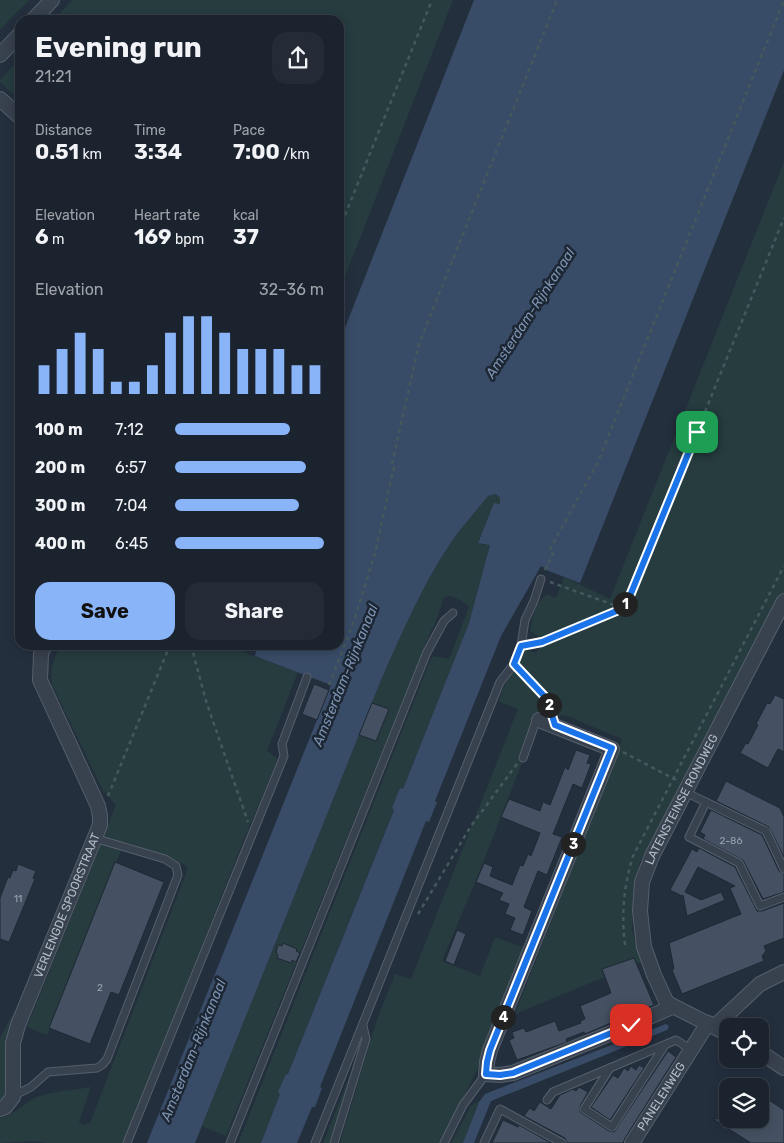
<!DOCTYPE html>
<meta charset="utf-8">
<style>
:root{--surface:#1b232e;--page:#242b36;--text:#f1f3f6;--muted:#a0a4aa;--line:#39404a;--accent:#8ab4f8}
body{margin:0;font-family:Rubik,sans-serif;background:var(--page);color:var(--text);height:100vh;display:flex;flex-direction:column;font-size:19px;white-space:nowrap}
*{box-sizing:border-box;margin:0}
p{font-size:16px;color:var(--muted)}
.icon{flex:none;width:28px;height:28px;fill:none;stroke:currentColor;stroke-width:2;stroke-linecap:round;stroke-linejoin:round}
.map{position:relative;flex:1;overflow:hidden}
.drawer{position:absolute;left:15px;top:15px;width:329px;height:635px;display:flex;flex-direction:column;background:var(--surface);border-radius:15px;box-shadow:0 2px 12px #0003,0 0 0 1px var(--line)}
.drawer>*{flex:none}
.buttons{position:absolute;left:719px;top:1018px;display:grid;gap:10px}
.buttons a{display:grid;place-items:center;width:50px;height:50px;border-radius:10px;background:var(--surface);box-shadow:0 2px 12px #0003,0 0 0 1px var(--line);font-size:25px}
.pin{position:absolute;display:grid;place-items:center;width:42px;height:42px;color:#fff;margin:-21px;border-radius:10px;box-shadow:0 2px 8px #0006}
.km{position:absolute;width:25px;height:25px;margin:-12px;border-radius:50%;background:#222;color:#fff;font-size:14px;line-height:25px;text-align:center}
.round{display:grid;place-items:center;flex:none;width:52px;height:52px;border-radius:15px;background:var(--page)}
.overview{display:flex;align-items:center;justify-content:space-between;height:85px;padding:0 20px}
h1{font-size:28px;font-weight:700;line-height:38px}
.stats{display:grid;grid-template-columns:repeat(3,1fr);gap:8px;height:85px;padding:5px 20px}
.stats div{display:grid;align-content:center}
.stats b{font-size:21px;font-weight:700}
.stats small{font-size:14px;font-weight:400}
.stats p{font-size:14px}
.chart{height:140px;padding:10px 20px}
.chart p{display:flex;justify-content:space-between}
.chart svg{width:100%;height:90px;margin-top:5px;stroke:var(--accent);stroke-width:6}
.primary-button{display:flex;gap:10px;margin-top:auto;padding:10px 20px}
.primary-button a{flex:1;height:58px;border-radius:15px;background:var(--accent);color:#111;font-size:20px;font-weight:700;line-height:58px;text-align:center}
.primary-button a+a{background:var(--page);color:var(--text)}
ul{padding:0 20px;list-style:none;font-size:16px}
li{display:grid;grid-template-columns:80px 60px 1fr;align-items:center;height:38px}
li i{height:12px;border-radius:6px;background:var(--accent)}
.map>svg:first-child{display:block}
.green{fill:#263c3f}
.water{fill:#394c67}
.building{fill:#455162;stroke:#1f2835}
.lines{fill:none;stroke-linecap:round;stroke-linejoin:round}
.service-casing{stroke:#565f6c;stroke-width:9}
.minor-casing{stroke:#565f6c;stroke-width:16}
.path{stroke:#44595c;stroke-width:2.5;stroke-dasharray:4 4;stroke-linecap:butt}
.service{stroke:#38414e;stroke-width:7}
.minor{stroke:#38414e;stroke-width:14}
.route-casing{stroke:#fff;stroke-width:10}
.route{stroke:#1a73e8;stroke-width:6}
.labels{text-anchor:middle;stroke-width:5;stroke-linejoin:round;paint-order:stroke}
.number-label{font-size:10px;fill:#98a1af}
.street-label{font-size:12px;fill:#b4bcc9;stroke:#1d2633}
.water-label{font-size:14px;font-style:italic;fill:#7c92b1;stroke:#1d2633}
</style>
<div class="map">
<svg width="784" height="1143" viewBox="0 0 784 1143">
<rect width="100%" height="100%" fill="#242f3e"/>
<g class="green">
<path d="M0,0h29l-29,30z"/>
<path d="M72,0h381l-114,292v-272h-285z"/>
<path d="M20,58v42l-20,-18v-2z"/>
<path d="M784,162v430l-76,146 -68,124 -7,36 -1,32 9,32 -126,52 107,-275 -55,-23 -22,-2 -9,13 -57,146 -37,88 38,15 15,-39 33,12 -42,102 -45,92h-101l36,-121 19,-48 16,5 107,-270 -19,-7c4,-14 7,-25 19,-34l1,-6 6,-12 11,3 9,-13 -15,-9c2,-13 6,-29 17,-37l7,4 3,-2 7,-19 46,22z"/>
<path d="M496,494l4,4v7l-5,-2 -17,39 6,3 1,-2 5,2 -21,78 -66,166 -3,-1 -8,21h2l-106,265 -2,-1 -6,21 -19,49h-23l192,-482 3,-5 16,3 20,-52c-7,-6 -16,-13 -25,-10l-10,30 -2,1 -206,508 -24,-10 177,-441c21,-48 45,-104 75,-147 11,-15 23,-28 34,-42z"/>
<path d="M60,645h184l-1,7 55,20 -31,79 10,7 -2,8 -33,78 -118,299h-77l-13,-2 -34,2v-25c15,-3 23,-15 37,-21 17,-6 37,-7 54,-10l-12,35 5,3 6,-2 98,-255 -3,-3 -59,-23 -4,6 -75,187 -20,-8 89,-222 -13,-14 -50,-104c-5,-16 1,-27 7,-42z"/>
<path d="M14,1011l-4,14 -2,73 -8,9v-69z"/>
<path d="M360,1050l-27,93h-10z"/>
<path d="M479,1101l-16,42h-12l20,-37z"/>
</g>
<g class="water">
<path d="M474,0h310v70l-204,513 -34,-13 1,-1 -6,-3 -40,70 -66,165 2,1 -8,20 -3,-1 -106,266 2,1 -7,19h-3l-15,36h-36l19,-49 -2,-2 8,-18h2l106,-264 -2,-2 8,-20 3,1 66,-166 21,-78 -12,-2 16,-40 6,1v-6l-4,-4 -8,2c-11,14 -23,27 -34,42 -30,43 -54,99 -75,147l-184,458h-48l184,-458 -76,-29 3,-11h81v-302z"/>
<path d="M666,1024l3,2 -2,4 -176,71 -17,42h-11l16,-41 6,-8z"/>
</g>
<g class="building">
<path d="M314,684l15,6 -12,30 -15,-6z"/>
<path d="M775,695l9,4v53l-6,-3 -10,19 -28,-15 6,-10 2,1 10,-19 -2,-1 11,-21 3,1z"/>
<path d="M372,703l17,6 -13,32 -17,-6z"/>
<path d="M576,750l14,5 -3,8 4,1 -9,24 -9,-4 -20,50 9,3 -15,38 -9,-4 -14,36 8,4 -9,24 -13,-5 5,-12 -10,-4 4,-10 -10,-4 4,-7 -27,-11 8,-19 9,4 -3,9 22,9 8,-20 3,1 5,-12 3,2 9,-23 -39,-16 8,-18 31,12 3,-9 7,3 15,-38 3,3z"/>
<path d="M726,781l54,27 4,9v40l-15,-30 -53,-26z"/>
<path d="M711,810l51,25 17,36 5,3v18l-21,7 -20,-39 -40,-21 2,-4 -5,-3z"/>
<path d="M699,848l36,19 22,44h5l22,-8v35l-20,8 2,5 -4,5 2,5 -82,33 -10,-24 2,-1 -5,-26 72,-29 -11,-26 5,-2 -37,-19 -13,25 16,8 20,-8 4,8 -38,16 -4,-21 -1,1 -12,-6 22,-41 5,3z"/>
<path d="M115,862l49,20 -45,113 -8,-3 -21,52 -41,-16z"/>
<path d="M18,864l18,7 -3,7 2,1 -26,63 -9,-3v-41l8,-21 2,1 3,-8 3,1z"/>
<path d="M457,930l9,4 -12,31 -9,-4z"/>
<path d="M283,943l14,6 -1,2 4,2 -4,9 -4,-2 -1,3 -14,-5 1,-3 -2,-3 2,-7 4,1z"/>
<path d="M634,958l20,47 -69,29 -1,-2 -18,7 1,3 -50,18 -8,-20 5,-2 -2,-6 12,-4 2,4 29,-11 4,10 22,-8 -1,-2 5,-2 -5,-13 31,-13 -9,-24z"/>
<path d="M668,1051l8,6 -51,81 -2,5h-56l-2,-5 -41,-22 6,-8 4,3 6,-9 11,7 9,-14 13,-6 3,2 3,-4 9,5 -8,14v6l29,19 5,1z"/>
<path d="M639,1065l5,3 -34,52 -19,-13 22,-32 5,3 6,-10 4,3 3,-5 5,4z"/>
<path d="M760,1094l24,16v33h-33l-38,-24h47z"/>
<path d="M503,1120l15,7 1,-2 32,18h-59z"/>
</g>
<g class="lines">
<g class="service-casing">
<g id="service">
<path d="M523,758l12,-34 4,-4"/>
<path d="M685,792l81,39 18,38"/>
<path d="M706,802l-17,35 50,26 21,43 24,-9"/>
<path d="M610,1068l-26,41 28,18 53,-82"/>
<path d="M13,1096l18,-9 17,-15 49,-4 5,-3 5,-6 71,-184 -2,-9 -11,-7 -71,-21"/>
<path d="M547,1100l6,-8 123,-52 14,9"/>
<path d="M127,1143l157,-387 -2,-12 25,-67"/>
<path d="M230,1143l197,-491 17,-31 9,-8"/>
<path d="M315,1143l185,-461 14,-18 7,-18 4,-26 9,-19 7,-22"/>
<path d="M334,1143l32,-104 -3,-13"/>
<path d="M444,1143l19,-38 23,-31"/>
<path d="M484,1143l16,-34 62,34"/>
</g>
</g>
<g class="minor-casing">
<g id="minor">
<path d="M33,20l19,-20"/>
<path d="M0,55l20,-21"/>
<path d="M0,99l20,18"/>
<path d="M539,720l73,29 -122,301 -3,12 -1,12 14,1 13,-2 118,-48 41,-18"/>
<path d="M715,1026l45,-42 24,-12"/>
<path id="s1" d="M728,1034l-61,-31 -13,-28 -10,-28 -4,-36 2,-29 10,-26 132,-255"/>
<path d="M760,1052l24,16"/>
<path id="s2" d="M0,1109l5,-2 8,-10v-54l5,-18 82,-200v-9l-2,-10 -58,-126 1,-26 4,-9"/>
<path id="s3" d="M632,1143l76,-120"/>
</g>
</g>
<g class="path">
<path d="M339,230l93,-230"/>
<path d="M392,464l27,-120 138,-344"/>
<path d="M545,570l8,-16 -4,-3 48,-87 187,-464"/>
<path d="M550,582l64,23 5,5"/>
<path d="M531,644l12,-2 76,-32 8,-7 157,-385"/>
<path d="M191,645l15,56 42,121"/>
<path d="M521,671l26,28 4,13"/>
<path d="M329,685l25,-64 21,-68 19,-86 -4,-1"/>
<path d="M623,752l55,29"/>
<path d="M108,796l62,-151"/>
<path d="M418,914l53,-88 46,-62"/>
<path d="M625,945c-4,-31 -1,-60 8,-89l151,-290"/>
</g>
<use href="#service" class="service"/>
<use href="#minor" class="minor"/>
</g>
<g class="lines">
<g class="route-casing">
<path id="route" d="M631,1025l-118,48 -13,2 -14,-1 1,-12 3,-12 122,-302 -57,-23 -8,-26 -33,-35 7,-18 21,-4 77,-32 8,-7 70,-171"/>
</g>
<use href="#route" class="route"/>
</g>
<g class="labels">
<g class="number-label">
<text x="731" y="844">2-86</text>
<text x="18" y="902">11</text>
<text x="100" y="991">2</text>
</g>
<g class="street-label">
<text dy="4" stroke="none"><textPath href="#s1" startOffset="286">LATENSTEINSE RONDWEG</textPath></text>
<text dy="4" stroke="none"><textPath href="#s2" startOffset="220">VERLENGDE SPOORSTRAAT</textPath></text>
<text dy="4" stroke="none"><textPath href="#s3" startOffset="55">PANELENWEG</textPath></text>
</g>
<g class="water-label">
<text transform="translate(530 313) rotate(-57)" y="5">Amsterdam-Rijnkanaal</text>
<text transform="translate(345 675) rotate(-68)" y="5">Amsterdam-Rijnkanaal</text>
<text transform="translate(193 1050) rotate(-68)" y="5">Amsterdam-Rijnkanaal</text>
</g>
</g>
</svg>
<div class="buttons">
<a><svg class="icon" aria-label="locate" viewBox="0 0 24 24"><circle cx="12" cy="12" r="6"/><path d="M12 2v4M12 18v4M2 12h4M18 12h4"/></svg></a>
<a><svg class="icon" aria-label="layers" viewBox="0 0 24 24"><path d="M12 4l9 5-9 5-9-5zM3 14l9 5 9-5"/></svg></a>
</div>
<div class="pin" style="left:697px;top:432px;background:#1e9e55"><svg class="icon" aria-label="arrive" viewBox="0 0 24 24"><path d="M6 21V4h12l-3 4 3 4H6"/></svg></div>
<div class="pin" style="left:631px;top:1025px;background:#d93025"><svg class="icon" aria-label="check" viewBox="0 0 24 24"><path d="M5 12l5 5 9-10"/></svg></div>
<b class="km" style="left:625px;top:604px">1</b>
<b class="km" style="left:549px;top:705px">2</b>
<b class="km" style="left:573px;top:844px">3</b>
<b class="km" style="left:503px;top:1017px">4</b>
<section class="drawer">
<div class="overview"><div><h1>Evening run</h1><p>21:21</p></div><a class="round"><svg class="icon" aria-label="share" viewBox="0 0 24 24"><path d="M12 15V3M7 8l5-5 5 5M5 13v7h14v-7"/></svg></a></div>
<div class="stats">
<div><p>Distance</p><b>0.51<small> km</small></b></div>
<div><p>Time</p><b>3:34</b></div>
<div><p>Pace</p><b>7:00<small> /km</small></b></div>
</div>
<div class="stats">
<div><p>Elevation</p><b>6<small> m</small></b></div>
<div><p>Heart rate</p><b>169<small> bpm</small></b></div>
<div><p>kcal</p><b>37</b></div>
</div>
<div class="chart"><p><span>Elevation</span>32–36 m</p>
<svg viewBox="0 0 160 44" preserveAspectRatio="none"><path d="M5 44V30M15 44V22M25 44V14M35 44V22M45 44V38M55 44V38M65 44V30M75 44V14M85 44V6M95 44V6M105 44V14M115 44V22M125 44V22M135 44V22M145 44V30M155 44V30"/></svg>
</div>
<ul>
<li><b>100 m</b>7:12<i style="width:77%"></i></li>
<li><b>200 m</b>6:57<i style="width:88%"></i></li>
<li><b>300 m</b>7:04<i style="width:83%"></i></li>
<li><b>400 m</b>6:45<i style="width:100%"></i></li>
</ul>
<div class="primary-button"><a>Save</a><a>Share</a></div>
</section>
</div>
